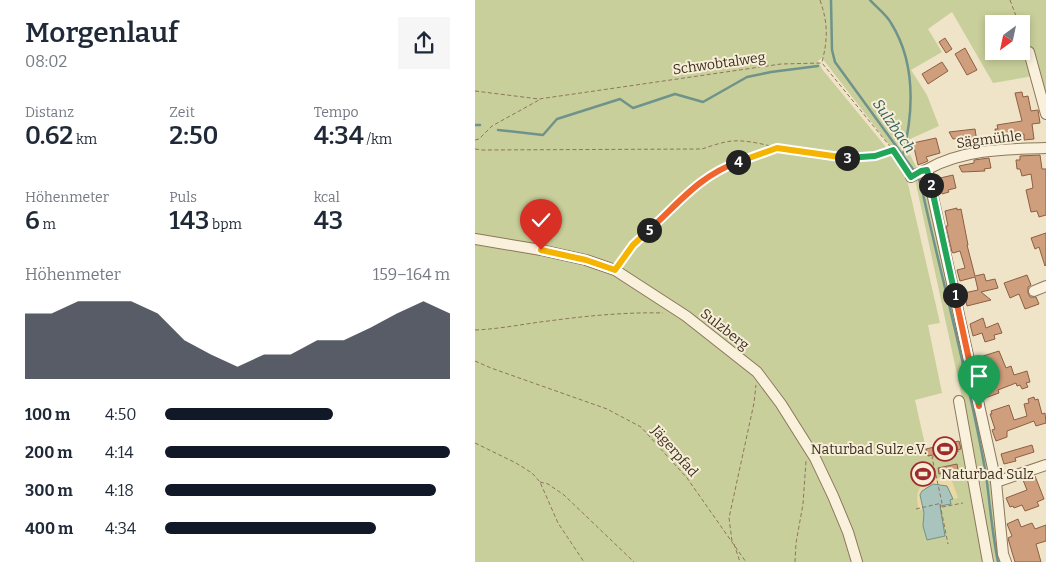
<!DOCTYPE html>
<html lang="de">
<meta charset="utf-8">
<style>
:root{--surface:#fff;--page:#f6f6f7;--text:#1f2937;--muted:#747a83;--accent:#111827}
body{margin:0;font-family:Bitter,serif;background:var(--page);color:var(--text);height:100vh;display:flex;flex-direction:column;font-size:19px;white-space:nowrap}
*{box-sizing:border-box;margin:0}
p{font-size:16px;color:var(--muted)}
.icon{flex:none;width:28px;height:28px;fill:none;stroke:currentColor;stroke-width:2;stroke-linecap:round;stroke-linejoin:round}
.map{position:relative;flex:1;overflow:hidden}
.side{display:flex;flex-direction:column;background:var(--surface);width:475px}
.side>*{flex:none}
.needle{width:32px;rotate:213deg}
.fabs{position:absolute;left:510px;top:15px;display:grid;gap:10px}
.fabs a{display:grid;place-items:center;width:45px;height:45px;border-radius:0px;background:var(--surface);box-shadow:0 2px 8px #0003;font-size:25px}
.pin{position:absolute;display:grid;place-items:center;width:42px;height:42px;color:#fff;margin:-51px -21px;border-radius:50% 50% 50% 0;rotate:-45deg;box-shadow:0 0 5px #0007}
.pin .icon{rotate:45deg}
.km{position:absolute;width:25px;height:25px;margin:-12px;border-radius:50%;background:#222;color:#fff;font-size:14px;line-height:25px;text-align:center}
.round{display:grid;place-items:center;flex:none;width:52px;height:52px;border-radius:0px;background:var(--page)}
.head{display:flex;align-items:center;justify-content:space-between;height:85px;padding:0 25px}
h1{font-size:28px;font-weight:600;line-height:38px}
.metrics{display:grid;grid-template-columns:repeat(3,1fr);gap:8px;height:85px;padding:5px 25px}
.metrics div{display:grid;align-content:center}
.metrics b{font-size:25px;font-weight:600}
.metrics small{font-size:14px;font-weight:400}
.metrics p{font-size:14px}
.chart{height:140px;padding:10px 25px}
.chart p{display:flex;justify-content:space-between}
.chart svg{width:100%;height:90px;margin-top:5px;fill:var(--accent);opacity:.7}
ul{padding:0 25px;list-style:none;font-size:16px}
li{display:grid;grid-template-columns:80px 60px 1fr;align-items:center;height:38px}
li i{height:12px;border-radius:6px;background:var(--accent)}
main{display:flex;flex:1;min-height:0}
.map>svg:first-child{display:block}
.green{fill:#c9cf9b;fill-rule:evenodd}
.sand{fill:#ecd9a5}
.water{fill:#a9c4bc;stroke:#6f938a}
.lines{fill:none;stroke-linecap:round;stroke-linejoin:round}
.stream{stroke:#6f938a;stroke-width:2.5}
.building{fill:#cf9f7d;stroke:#8d5f41}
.minor-casing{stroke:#8d765c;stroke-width:12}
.path{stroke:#8d765c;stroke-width:1;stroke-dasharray:4 2.5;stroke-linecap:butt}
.minor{stroke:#faf1dc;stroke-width:10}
.split-1-casing{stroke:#fff;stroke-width:10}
.split-2-casing{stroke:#fff;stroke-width:10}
.split-3-casing{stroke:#fff;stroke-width:10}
.split-4-casing{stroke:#fff;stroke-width:10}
.split-5-casing{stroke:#fff;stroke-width:10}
.split-6-casing{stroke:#fff;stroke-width:10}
.split-1{stroke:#f0652b;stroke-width:6}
.split-2{stroke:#22a559;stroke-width:6}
.split-3{stroke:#22a559;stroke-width:6}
.split-4{stroke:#f5b400;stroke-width:6}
.split-5{stroke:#f0652b;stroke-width:6}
.split-6{stroke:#f5b400;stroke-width:6}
.labels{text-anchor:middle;stroke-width:4;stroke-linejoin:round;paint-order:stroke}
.street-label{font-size:14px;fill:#3d2e20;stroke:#f7eed8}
.poi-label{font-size:14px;fill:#3d2e20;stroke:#f7eed8;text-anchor:end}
.water-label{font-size:15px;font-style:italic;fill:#2f5d5a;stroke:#f7eed8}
</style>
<main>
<section class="side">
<div class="head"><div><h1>Morgenlauf</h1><p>08:02</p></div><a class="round"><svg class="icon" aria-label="share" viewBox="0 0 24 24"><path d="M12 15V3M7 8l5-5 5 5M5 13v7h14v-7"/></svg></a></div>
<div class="metrics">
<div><p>Distanz</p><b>0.62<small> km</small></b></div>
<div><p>Zeit</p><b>2:50</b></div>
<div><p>Tempo</p><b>4:34<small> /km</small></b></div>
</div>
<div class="metrics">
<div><p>Höhenmeter</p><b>6<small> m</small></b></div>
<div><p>Puls</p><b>143<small> bpm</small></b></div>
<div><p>kcal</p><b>43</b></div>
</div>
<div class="chart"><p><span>Höhenmeter</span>159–164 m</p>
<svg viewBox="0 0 160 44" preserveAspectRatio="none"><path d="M0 44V12L10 12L20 6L30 6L40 6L50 12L60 25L70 32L80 38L90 32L100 32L110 25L120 25L130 19L140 12L150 6L160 12V44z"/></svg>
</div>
<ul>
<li><b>100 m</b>4:50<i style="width:59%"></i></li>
<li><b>200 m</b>4:14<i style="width:100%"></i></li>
<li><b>300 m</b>4:18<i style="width:95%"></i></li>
<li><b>400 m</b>4:34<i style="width:74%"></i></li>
</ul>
</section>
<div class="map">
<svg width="571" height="562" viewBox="0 0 571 562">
<rect width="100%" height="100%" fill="#f0e4c8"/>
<g class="green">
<path d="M0,0h571v103l-7,-28 -46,8 -41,-71 -24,17 14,23 -31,18 16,25 12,31 -31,14v11l10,19 -7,3 -89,-115 -4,3 4,8 73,89 11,17 34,148 -12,2 14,68 -27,7 11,49 36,-8 21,121h-122l-10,-31 -86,-153 -157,-113 -133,-29zM519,24h27v27h-27z"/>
<path d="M448,175l69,306 9,81h-9l-11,-76 -66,-307z"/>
<path d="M0,243c43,6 89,12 130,27 22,8 42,26 61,38 23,16 48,30 68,48 45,40 78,101 102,155 6,16 11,34 16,51h-377z"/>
</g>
<path class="sand" d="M465,478h7l5,3 6,17 -5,1 -6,-13 -21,2 -6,7 3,14 -4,1c-5,-21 0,-27 21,-32z"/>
<path class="water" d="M458,484l14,2 6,13 -3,1 1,4 -11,2 5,30 -18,4 -4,-14 1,-13 -4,-18 2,-4z"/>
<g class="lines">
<g class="stream">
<path d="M356,0l1,50 3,12 80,110"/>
<path d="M395,0c6,7 16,14 21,23 25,40 23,87 12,132"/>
<path d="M0,125h5"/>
<path d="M23,130l45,5 14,-16 63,-20 13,9 42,-14 28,8 44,-25 24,-5 47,-6"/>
<path d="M443,177l3,8c21,96 48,192 65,290 4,29 6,58 12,87"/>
</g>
</g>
<g class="building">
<path d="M470,38l7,11 -6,4 -7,-11z"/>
<path d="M490,48l12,22 -10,5 -12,-21z"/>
<path d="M467,62l6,9 -20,13 -6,-10z"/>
<path d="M547,92l1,5 5,-1 3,15 7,-1 2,13 -8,1 2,15 -10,1v-6l-28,4 -1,-9h3l-1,-4 25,-4 -7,-28z"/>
<path d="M500,129l2,13 -6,1 -10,1v-6l-8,1 -4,-7z"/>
<path d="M461,138l4,15 -14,4 2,4 -10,4 -5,-22z"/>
<path d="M565,155l2,14h4v46l-7,2 -2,-6 -6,1 -5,-22 7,-2 -2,-14 -9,2 -2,-7h-3l-1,-9h4v-4z"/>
<path d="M514,158l2,10 -7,1 1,2 -23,1 -3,-6 15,-3v-3z"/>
<path d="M478,175l3,13 -8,2 1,2 -7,2 -2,-9 -2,1 -2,-7z"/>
<path d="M482,208v2l4,-1 7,36h-1l8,31 9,-2 2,7 9,-2 3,9 -17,4 10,8 -24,6 -3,-13 14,-3 -3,-13 -15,4 -3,-11 8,-2 -5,-17 -7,2 -1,-1 -6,-26h2l-3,-15z"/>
<path d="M571,233v32l-1,1 -6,-19 -4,2 -4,-11z"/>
<path d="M552,275l4,10 -3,2v6l2,4h6l3,7 -14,5 -6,-15 -9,4 -6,-15z"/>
<path d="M508,318l3,10 12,-5 4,10 -8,2 1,4 -10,3 -3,-9 -9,3 -3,-12z"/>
<path d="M524,351l7,17 5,-2 3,9 13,-4 3,11 -4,1 2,4 -6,2 -2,-4 -3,1 -1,-3 -18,7 1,3 -14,5 -3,-11 7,-3 -9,-27z"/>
<path d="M559,397l1,3 3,-1 4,15 3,-1 1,10 -10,3 -2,-5 -16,6 -11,4v6l-11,4 -4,-11 3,-1 -5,-15h2l-1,-3 18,-6 5,15 13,-4 -3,-12 5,-1 -1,-4z"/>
<path d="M484,441l2,8 -33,7 -2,-7z"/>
<path d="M557,445l2,7 -19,6 1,3 -12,3 -3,-10z"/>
<path d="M482,464l1,6 -19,4 -1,-6z"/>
<path d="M560,476l9,23 -7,3 2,4 -14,5 -3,-6 -8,3 -1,-2 -3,1 -4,-9 21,-8 -4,-10z"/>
<path d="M543,519l3,8 11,-4 3,6 11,-4v16l-10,3 5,18h-26l-6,-20 -1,-4 4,-2 -5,-12z"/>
</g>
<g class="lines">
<g class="minor-casing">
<g id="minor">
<path d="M554,52l17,62"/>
<path d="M452,170l69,312 7,72 3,8"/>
<path d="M436,177c6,-4 12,-5 17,-8 36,-20 78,-20 118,-21"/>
<path d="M0,239l66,11 45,10 29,10 71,46 71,56 24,32 34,54 18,38 15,36 9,30"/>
<path d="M559,291l12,-5"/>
<path d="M484,401l29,161"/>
<path d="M521,482l50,-17"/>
</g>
</g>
<g class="path">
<path d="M345,0c8,23 8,39 2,62"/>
<path d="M535,0l9,24"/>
<path d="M546,30l5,14"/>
<path d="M0,91l64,8 242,-35 41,-1 71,87 13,21"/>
<path d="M0,140l4,-1 13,-13 47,-26"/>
<path d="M0,149l7,1 220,-1c9,-3 20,-7 30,-8 15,-1 31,3 46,7 37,9 77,15 114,3"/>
<path d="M145,263l13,-18 68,-65 22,-12 54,-20"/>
<path d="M0,330c25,-1 48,-6 73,-9 38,-5 77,-9 115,-8"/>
<path d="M0,361l16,7 116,41 34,18 46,51 59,84"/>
<path d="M0,443l41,20 16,10 8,9 18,41 26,39"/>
<path d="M65,482l8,2 16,11 70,67"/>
<path d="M465,504l8,40"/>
<path d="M467,507l21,-4"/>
<path d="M441,509l26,-6 -10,-46 28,-6"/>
<path d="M257,541l-3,-23 25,-115 2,-18"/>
<path d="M259,544l6,18"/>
<path d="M320,562l1,-19 7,-39 3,-43"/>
</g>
<use href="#minor" class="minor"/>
</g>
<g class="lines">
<g class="split-1-casing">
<path id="split-1" d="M480,295l24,111"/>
</g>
<g class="split-2-casing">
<path id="split-2" d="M456,185l24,110"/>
</g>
<g class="split-3-casing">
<path id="split-3" d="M372,158l28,-2 18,-6 18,27 10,-6 6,-1 4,15"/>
</g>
<g class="split-4-casing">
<path id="split-4" d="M263,162l39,-14 70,10"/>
</g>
<g class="split-5-casing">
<path id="split-5" d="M174,230c30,-27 50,-54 89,-68"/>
</g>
<g class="split-6-casing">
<path id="split-6" d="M66,250l45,10 29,10 18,-25 16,-15"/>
</g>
<use href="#split-1" class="split-1"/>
<use href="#split-2" class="split-2"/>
<use href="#split-3" class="split-3"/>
<use href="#split-4" class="split-4"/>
<use href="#split-5" class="split-5"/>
<use href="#split-6" class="split-6"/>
</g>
<defs>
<g id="stadium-ring" transform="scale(1.25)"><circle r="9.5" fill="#f7eed8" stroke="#9e2a2b" stroke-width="1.5"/><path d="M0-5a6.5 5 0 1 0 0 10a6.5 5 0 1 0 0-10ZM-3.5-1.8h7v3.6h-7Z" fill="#9e2a2b"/></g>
</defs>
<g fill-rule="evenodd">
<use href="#stadium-ring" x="470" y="449"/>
<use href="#stadium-ring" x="448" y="474"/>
</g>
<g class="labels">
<g class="street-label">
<text transform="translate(244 63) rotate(-8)" y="5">Schwobtalweg</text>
<text transform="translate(514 139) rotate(-7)" y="5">Sägmühle</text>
<text transform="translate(250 329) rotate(38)" y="5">Sulzberg</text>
<text transform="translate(200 451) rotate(49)" y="5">Jägerpfad</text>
</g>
<g class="poi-label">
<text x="452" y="454">Naturbad Sulz e.V.</text>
<text x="466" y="479" text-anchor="start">Naturbad Sulz</text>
</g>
<g class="water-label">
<text transform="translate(419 126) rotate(55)" y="5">Sulzbach</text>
</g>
</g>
</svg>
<div class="fabs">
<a><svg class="needle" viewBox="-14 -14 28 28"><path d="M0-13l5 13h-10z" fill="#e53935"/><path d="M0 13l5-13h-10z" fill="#747a83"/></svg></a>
</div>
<div class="pin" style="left:504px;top:406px;background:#1e9e55"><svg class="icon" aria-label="arrive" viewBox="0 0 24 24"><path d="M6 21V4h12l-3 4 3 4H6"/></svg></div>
<div class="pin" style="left:66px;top:250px;background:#d93025"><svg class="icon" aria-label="check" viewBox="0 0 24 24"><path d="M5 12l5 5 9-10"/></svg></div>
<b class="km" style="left:480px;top:295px">1</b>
<b class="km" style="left:456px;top:185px">2</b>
<b class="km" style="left:372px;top:158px">3</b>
<b class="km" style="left:263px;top:162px">4</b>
<b class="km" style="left:174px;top:230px">5</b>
</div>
</main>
